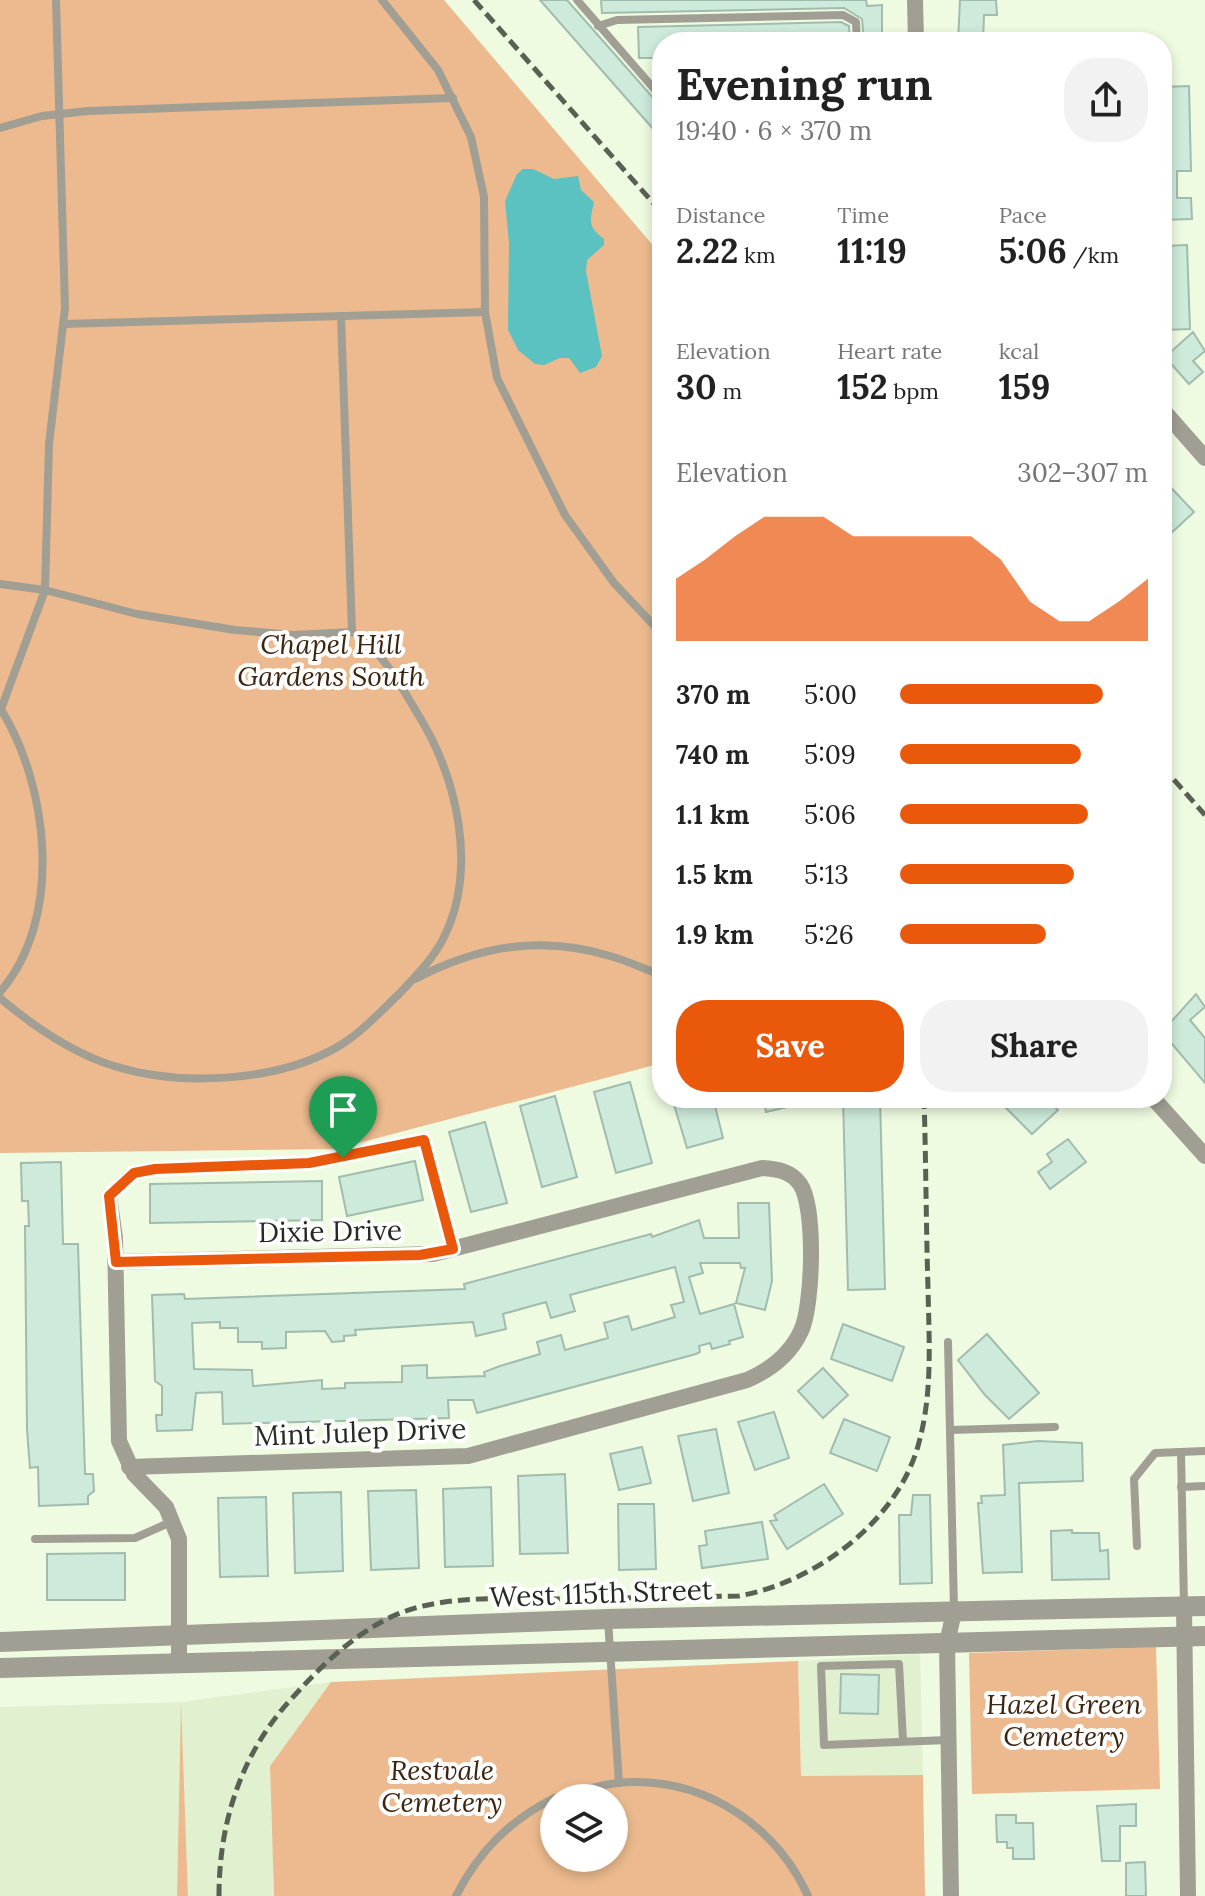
<!DOCTYPE html>
<meta charset="utf-8">
<style>
:root{--surface:#fff;--page:#f2f2f2;--text:#222;--muted:#767676;--accent:#ea580c}
body{margin:0;font-family:Lora,serif;background:var(--page);color:var(--text);height:100vh;display:flex;flex-direction:column;font-size:30px;white-space:nowrap}
*{box-sizing:border-box;margin:0}
p{font-size:26px;color:var(--muted)}
.icon{flex:none;width:44px;height:44px;fill:none;stroke:currentColor;stroke-width:2;stroke-linecap:round;stroke-linejoin:round}
.map{position:relative;flex:1;overflow:hidden}
.side{position:absolute;left:652px;top:32px;width:520px;height:1076px;display:flex;flex-direction:column;background:var(--surface);border-radius:32px;box-shadow:0 4px 12px #0003}
.side>*{flex:none}
.fabs{position:absolute;left:540px;top:1784px;display:grid;gap:16px}
.fabs a{display:grid;place-items:center;width:88px;height:88px;border-radius:50%;background:var(--surface);box-shadow:0 4px 12px #0003;font-size:40px}
.pin{position:absolute;display:grid;place-items:center;width:68px;height:68px;color:#fff;margin:-82px -34px;border-radius:50% 50% 50% 0;rotate:-45deg;box-shadow:0 0 8px #0007}
.pin .icon{rotate:45deg}
.round{display:grid;place-items:center;flex:none;width:84px;height:84px;border-radius:32px;background:var(--page)}
.overview{display:flex;align-items:center;justify-content:space-between;height:136px;padding:0 24px}
h1{font-size:44px;font-weight:800;line-height:60px}
.figures{display:grid;grid-template-columns:repeat(3,1fr);gap:12px;height:136px;padding:8px 24px}
.figures div{display:grid;align-content:center}
.figures b{font-size:34px;font-weight:800}
.figures small{font-size:22px;font-weight:400}
.figures p{font-size:22px}
.chart{height:224px;padding:16px 24px}
.chart p{display:flex;justify-content:space-between}
.chart svg{width:100%;height:144px;margin-top:8px;fill:var(--accent);opacity:.7}
.primary-button{display:flex;gap:16px;margin-top:auto;padding:16px 24px}
.primary-button a{flex:1;height:92px;border-radius:32px;background:var(--accent);color:#fff;font-size:32px;font-weight:800;line-height:92px;text-align:center}
.primary-button a+a{background:var(--page);color:var(--text)}
ul{padding:0 24px;list-style:none;font-size:26px}
li{display:grid;grid-template-columns:128px 96px 1fr;align-items:center;height:60px}
li i{height:20px;border-radius:10px;background:var(--accent)}
.map>svg:first-child{display:block}
.built{fill:#e1f1d0}
.green{fill:#ecba8e;fill-rule:evenodd}
.water{fill:#5cc1c1}
.building{fill:#cdeada;stroke:#a1bcae;stroke-width:2;fill-rule:evenodd}
.lines{fill:none;stroke-linecap:round;stroke-linejoin:round}
.service{stroke:#a19e93;stroke-width:8}
.minor{stroke:#a19e93;stroke-width:16}
.tertiary{stroke:#a19e93;stroke-width:20}
.rail{stroke:#5a6154;stroke-width:5;stroke-dasharray:12 6;stroke-linecap:butt}
.route-casing{stroke:#fff;stroke-width:16}
.route{stroke:#ea580c;stroke-width:10}
.labels{text-anchor:middle;stroke-width:8;stroke-linejoin:round;paint-order:stroke}
.park-label{font-size:28px;font-style:italic;fill:#3d250f;stroke:#fff}
.street-label{font-size:28px;fill:#262b22;stroke:#fff}
</style>
<div class="map">
<svg width="1205" height="1896" viewBox="0 0 1205 1896">
<rect width="100%" height="100%" fill="#eefbe1"/>
<g class="built">
<path d="M920,1654l3,121 -122,2 -3,-116z"/>
<path d="M331,1682l-61,84 4,130h-86l-7,-173 -4,173h-177v-189l181,-5z"/>
</g>
<g class="green">
<path d="M0,0h444l218,256v807l-326,86 -336,4z"/>
<path d="M1156,1647l4,142 -188,5 -3,-141z"/>
<path d="M798,1661l3,115 122,-1 2,121h-651l-4,-130 61,-84zM554,1798h60v60h-60z"/>
<path d="M181,1702l7,194h-11z"/>
</g>
<path class="water" d="M523,169h10l21,10 24,-3 3,14 13,12c-4,19 -7,24 10,37v6l-17,15 -1,11 16,85 -6,11 -16,6 -11,-15h-9l-16,7 -9,-1 -17,-14 -10,-20 1,-87 -4,-42 12,-27z"/>
<g class="building">
<path d="M540,0h27l95,108v31z"/>
<path d="M601,0h265l1,6 15,-1v37h-18l-2,-23 -18,-11 -242,5z"/>
<path d="M960,0h36l1,15h-13l-1,27h-25z"/>
<path d="M841,22l8,4 1,16h-188v16h-23l-1,-31z"/>
<path d="M1189,86l2,85h-14v27h14l1,21 -30,1v-133z"/>
<path d="M1187,245l3,84 -28,1 1,-84z"/>
<path d="M1193,332l12,19 -12,10 10,11 -14,12 -24,-27z"/>
<path d="M1162,478l32,34 -26,24 -6,-7z"/>
<path d="M1196,994l9,13 -15,13 15,18v45l-43,-51z"/>
<path d="M630,1082l22,81 -36,10 -22,-81z"/>
<path d="M555,1096l22,81 -35,10 -22,-81z"/>
<path d="M672,1098h41l10,40 -36,10z"/>
<path d="M763,1098h40l1,5 -38,9z"/>
<path d="M843,1098h37l5,191 -37,1z"/>
<path d="M1013,1098h33l12,12 -26,24 -28,-28z"/>
<path d="M485,1122l22,81 -36,9 -22,-80z"/>
<path d="M1068,1139l18,23 -36,27 -12,-17 14,-10 -5,-8z"/>
<path d="M415,1161l8,39 -76,16 -8,-39z"/>
<path d="M61,1162l2,82h15l7,230h8l1,17 -6,5v8l-49,2 -1,-39 -8,1 -3,-38 -2,-204h4l-1,-25h-6l-1,-38z"/>
<path d="M322,1181v39l-172,3v-39z"/>
<path d="M738,1203h31l3,78 -7,29 -29,-7 9,-35h-4l-1,-5h-40l3,10 -14,4 11,37 34,-10 9,33 -14,4 1,3 -18,5 -2,-6 -11,3 1,6 -4,2 -219,59 -4,-13h-25l1,18 -226,6 -1,-32 -26,1 -4,37 -35,1 -1,-16h6v-29l-7,-5 -3,-86 32,-1 1,5 280,-10 -1,-5 187,-50 1,3 47,-17 5,18h35zM675,1267l9,35 -13,3 4,12 -43,13 -4,-14 -24,7 4,15 -43,12 -4,-15 -24,7 3,12 -40,12 -16,6 1,4 -58,2v-13l-25,1v16l-57,1v5l-23,1v-9l-69,6 -1,-16 -58,-1 -2,-46 28,-1v6h18v14h24v7l24,-1v-16l39,-1 7,11 12,-1v-5l12,-1 -1,-5 118,-8 3,14 30,-7 -3,-15 43,-12 5,16 24,-7 -5,-16z"/>
<path d="M843,1324l61,23 -12,34 -61,-22z"/>
<path d="M987,1334l52,59 -30,26 -24,-24 -27,-35z"/>
<path d="M823,1368l25,27 -25,23 -25,-27z"/>
<path d="M774,1412l15,46 -34,12 -17,-48z"/>
<path d="M844,1419l46,18 -13,34 -47,-18z"/>
<path d="M716,1429l13,64 -36,8 -15,-65z"/>
<path d="M1038,1441l44,2 1,38 -64,2 3,89 -39,1 -5,-70h4l-1,-7 24,-1 -2,-50z"/>
<path d="M642,1447l9,36 -32,7 -9,-36z"/>
<path d="M565,1474l3,79 -48,1 -2,-78z"/>
<path d="M824,1484l19,30 -56,35 -17,-28 7,-1 -3,-5z"/>
<path d="M491,1487l2,79 -48,1 -2,-78z"/>
<path d="M416,1490l3,78 -48,2 -3,-79z"/>
<path d="M341,1492l2,79 -48,2 -2,-80z"/>
<path d="M913,1495h17l2,88 -32,1 -1,-69h12z"/>
<path d="M266,1497l2,79 -48,1 -2,-79z"/>
<path d="M618,1504h36l2,65 -37,1z"/>
<path d="M762,1522l6,37 -66,9 -3,-22 8,-1 -2,-14z"/>
<path d="M1072,1530v3h27l1,18 8,-1 1,29 -57,1 -1,-49z"/>
<path d="M125,1553v47h-78v-46z"/>
<path d="M841,1674l38,1 -1,39 -38,-1z"/>
<path d="M1136,1804v22h-16v35h-18l-5,-55z"/>
<path d="M996,1815h20v8h17l1,36h-21v-11h-6v-6h-10z"/>
<path d="M1145,1862l1,34h-20v-33z"/>
</g>
<g class="lines">
<g class="service">
<path d="M382,0l56,70 33,67 13,60 1,115 12,66 68,137 49,68 48,51"/>
<path d="M577,0l85,98"/>
<path d="M598,26l19,-6 226,-5 13,7 1,20"/>
<path d="M0,128l42,-12 46,-5 365,-13"/>
<path d="M341,316l11,316"/>
<path d="M63,324l422,-12"/>
<path d="M0,584l45,6 92,24 98,16 58,5 59,-3c29,16 50,56 67,84 38,62 59,152 25,221 -10,21 -29,40 -45,57 -19,18 -37,38 -60,52 -61,36 -158,41 -225,20 -42,-13 -81,-40 -114,-68"/>
<path d="M0,708c49,77 64,211 0,284"/>
<path d="M1,709l44,-119 4,-146 16,-136 -9,-308"/>
<path d="M415,979c63,-33 126,-44 195,-23 18,5 34,13 52,19"/>
<path d="M109,1196l25,-23 21,-4 154,-6 115,-23 29,108"/>
<path d="M948,1342l6,268"/>
<path d="M951,1430l104,-3"/>
<path d="M1181,1452l3,154"/>
<path d="M1181,1487l24,-1"/>
<path d="M35,1539l100,-1 38,-17"/>
<path d="M1137,1546l-3,-67 21,-26 50,-2"/>
<path d="M608,1620l11,163"/>
<path d="M903,1741l-4,-77 -78,2 3,79 123,-5"/>
<path d="M555,1798c25,-7 52,-16 78,-16 77,-1 144,46 175,114"/>
<path d="M456,1896c23,-45 53,-75 98,-98"/>
</g>
<g class="minor">
<path d="M915,0l1,42"/>
<path d="M1162,409l43,49"/>
<path d="M1153,1098l52,58"/>
<path d="M109,1196l6,42 4,203 15,33 32,33 13,32v123"/>
<path d="M116,1262l317,-8 329,-86c15,1 29,3 38,16 16,23 13,122 1,147 -11,24 -31,39 -54,49l-279,76 -339,11"/>
<path d="M1184,1607l4,289"/>
<path d="M951,1896l-4,-253 7,-31"/>
</g>
<g class="tertiary">
<path d="M0,1642l608,-23 597,-13"/>
<path d="M0,1668l1205,-32"/>
</g>
<g class="rail">
<path d="M474,0l188,213"/>
<path d="M1162,766l43,49"/>
<path d="M219,1896c0,-75 23,-145 75,-200 29,-32 59,-61 99,-80 50,-22 110,-17 163,-17 61,-1 122,-2 183,-3 76,-14 157,-73 179,-150 15,-52 11,-105 10,-158 -2,-64 -2,-127 -4,-190"/>
</g>
</g>
<g class="lines">
<g class="route-casing">
<path id="route" d="M424,1140l29,109 -33,6 -304,7 -7,-66 25,-23 21,-4 154,-6z"/>
</g>
<use href="#route" class="route"/>
</g>
<g class="labels">
<g class="park-label">
<text x="331" y="654">Chapel Hill<tspan x="331" dy="32">Gardens South</tspan></text>
<text x="1064" y="1714">Hazel Green<tspan x="1064" dy="32">Cemetery</tspan></text>
<text x="442" y="1780">Restvale<tspan x="442" dy="32">Cemetery</tspan></text>
</g>
<g class="street-label">
<text transform="translate(330 1231) rotate(-1)" y="10">Dixie Drive</text>
<text transform="translate(360 1432) rotate(-2)" y="10">Mint Julep Drive</text>
<text transform="translate(601 1593) rotate(-2)" y="10">West 115th Street</text>
</g>
</g>
</svg>
<div class="fabs">
<a><svg class="icon" aria-label="layers" viewBox="0 0 24 24"><path d="M12 4l9 5-9 5-9-5zM3 14l9 5 9-5"/></svg></a>
</div>
<div class="pin" style="left:343px;top:1158px;background:#1e9e55"><svg class="icon" aria-label="arrive" viewBox="0 0 24 24"><path d="M6 21V4h12l-3 4 3 4H6"/></svg></div>
<section class="side">
<div class="overview"><div><h1>Evening run</h1><p>19:40 · 6 × 370 m</p></div><a class="round"><svg class="icon" aria-label="share" viewBox="0 0 24 24"><path d="M12 15V3M7 8l5-5 5 5M5 13v7h14v-7"/></svg></a></div>
<div class="figures">
<div><p>Distance</p><b>2.22<small> km</small></b></div>
<div><p>Time</p><b>11:19</b></div>
<div><p>Pace</p><b>5:06<small> /km</small></b></div>
</div>
<div class="figures">
<div><p>Elevation</p><b>30<small> m</small></b></div>
<div><p>Heart rate</p><b>152<small> bpm</small></b></div>
<div><p>kcal</p><b>159</b></div>
</div>
<div class="chart"><p><span>Elevation</span>302–307 m</p>
<svg viewBox="0 0 160 44" preserveAspectRatio="none"><path d="M0 44V25L10 19L20 12L30 6L40 6L50 6L60 12L70 12L80 12L90 12L100 12L110 19L120 32L130 38L140 38L150 32L160 25V44z"/></svg>
</div>
<ul>
<li><b>370 m</b>5:00<i style="width:82%"></i></li>
<li><b>740 m</b>5:09<i style="width:73%"></i></li>
<li><b>1.1 km</b>5:06<i style="width:76%"></i></li>
<li><b>1.5 km</b>5:13<i style="width:70%"></i></li>
<li><b>1.9 km</b>5:26<i style="width:59%"></i></li>
</ul>
<div class="primary-button"><a>Save</a><a>Share</a></div>
</section>
</div>
